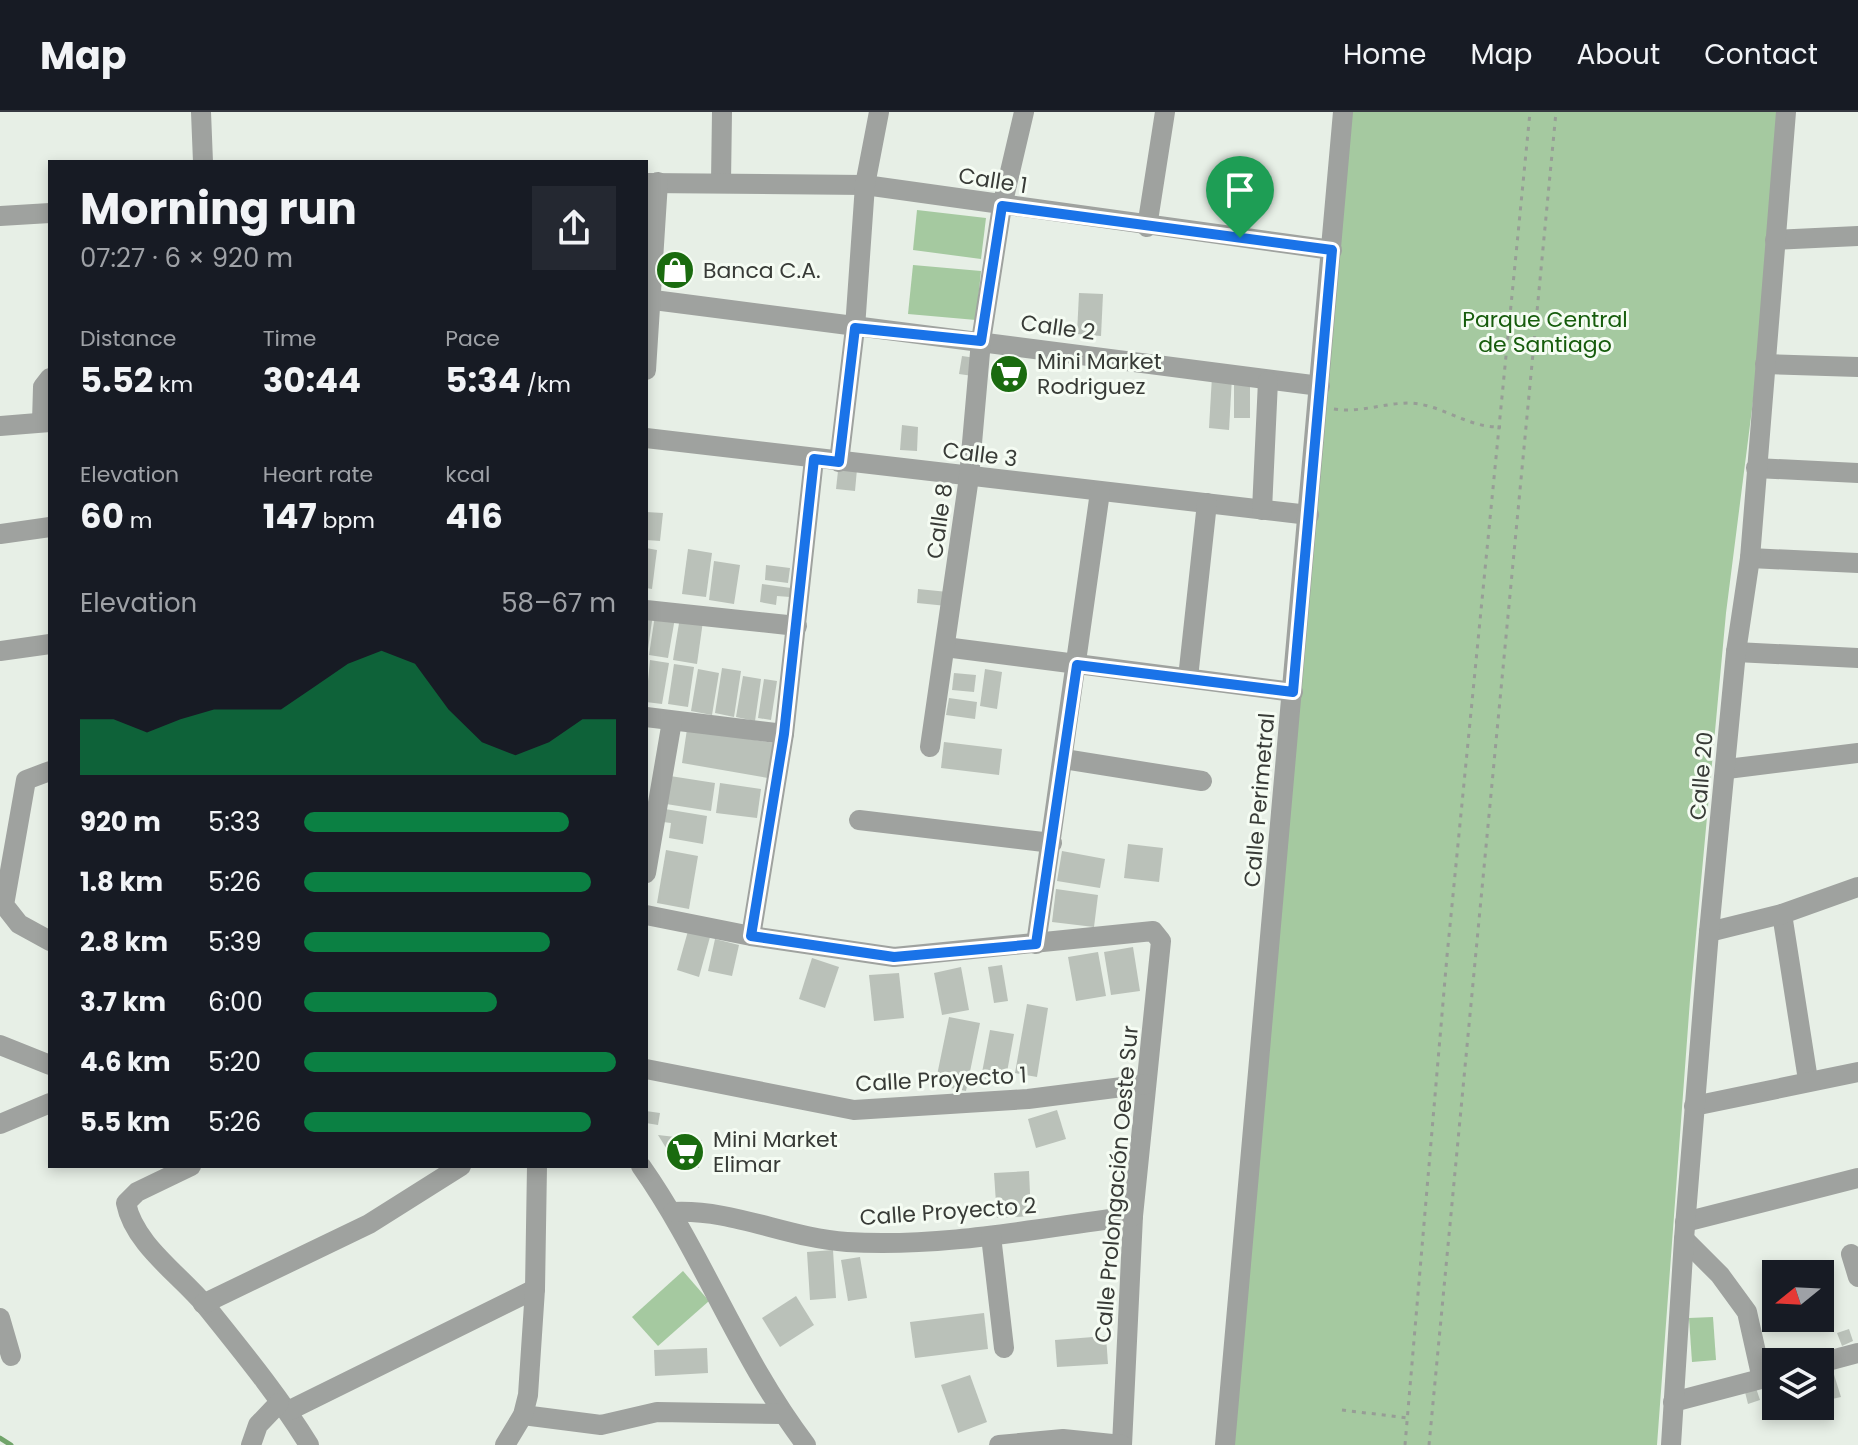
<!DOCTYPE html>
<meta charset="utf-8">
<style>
:root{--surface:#171b24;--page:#242831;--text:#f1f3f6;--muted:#9ea1a6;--line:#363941;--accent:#0b8043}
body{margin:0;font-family:Poppins,sans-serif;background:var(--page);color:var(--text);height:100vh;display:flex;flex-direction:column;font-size:30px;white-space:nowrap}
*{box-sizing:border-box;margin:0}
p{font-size:26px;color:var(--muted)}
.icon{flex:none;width:44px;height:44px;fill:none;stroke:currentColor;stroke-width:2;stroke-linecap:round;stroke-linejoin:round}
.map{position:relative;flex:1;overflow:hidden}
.details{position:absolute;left:48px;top:48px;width:600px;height:1008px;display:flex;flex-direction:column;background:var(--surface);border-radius:0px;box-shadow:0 4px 12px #0003}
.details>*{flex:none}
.needle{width:52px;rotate:252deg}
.buttons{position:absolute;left:1762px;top:1148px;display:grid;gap:16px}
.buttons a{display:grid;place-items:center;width:72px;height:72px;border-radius:0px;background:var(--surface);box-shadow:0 4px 12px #0003;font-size:40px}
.pin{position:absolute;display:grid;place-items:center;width:68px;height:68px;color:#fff;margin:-82px -34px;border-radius:50% 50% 50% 0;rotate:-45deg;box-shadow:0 0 8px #0007}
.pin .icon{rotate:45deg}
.round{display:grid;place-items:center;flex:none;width:84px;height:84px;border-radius:0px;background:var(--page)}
.overview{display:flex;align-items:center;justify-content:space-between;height:136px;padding:0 32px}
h1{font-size:44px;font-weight:700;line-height:60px}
.metrics{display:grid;grid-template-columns:repeat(3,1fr);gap:12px;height:136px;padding:8px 32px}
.metrics div{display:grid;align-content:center}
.metrics b{font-size:34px;font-weight:700}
.metrics small{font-size:22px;font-weight:400}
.metrics p{font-size:22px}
.chart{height:224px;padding:16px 32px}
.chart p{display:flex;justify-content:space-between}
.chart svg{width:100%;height:144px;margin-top:8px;fill:var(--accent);opacity:.7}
ul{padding:0 32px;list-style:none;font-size:26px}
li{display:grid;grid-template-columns:128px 96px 1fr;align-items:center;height:60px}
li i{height:20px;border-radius:10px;background:var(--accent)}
header{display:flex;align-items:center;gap:48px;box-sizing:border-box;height:112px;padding:0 40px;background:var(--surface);border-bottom:2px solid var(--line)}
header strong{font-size:38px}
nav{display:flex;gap:44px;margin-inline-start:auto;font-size:28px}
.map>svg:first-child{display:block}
.green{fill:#a5c9a0}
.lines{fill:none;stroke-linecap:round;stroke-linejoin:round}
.stream{stroke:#71a46a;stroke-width:5}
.building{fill:#bac1b9}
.path{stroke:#979d96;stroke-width:3;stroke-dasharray:4 6;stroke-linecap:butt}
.minor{stroke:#9fa29f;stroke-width:20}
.route-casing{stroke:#fff;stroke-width:16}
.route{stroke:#1a73e8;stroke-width:10}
.labels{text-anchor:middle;stroke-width:6;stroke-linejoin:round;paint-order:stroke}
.street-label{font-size:22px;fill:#383b37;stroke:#f5fcf3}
.poi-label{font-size:22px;fill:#383b37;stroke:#f5fcf3;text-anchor:start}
.park-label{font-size:22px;fill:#165c0c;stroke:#f5fcf3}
</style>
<header>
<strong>Map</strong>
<nav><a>Home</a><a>Map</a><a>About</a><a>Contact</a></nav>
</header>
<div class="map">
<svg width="1858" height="1333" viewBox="0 0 1858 1333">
<rect width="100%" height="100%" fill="#e7efe6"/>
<g class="green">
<path d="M1349,0h428l-13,203 -38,298 -36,387 -33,445h-424z"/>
<path d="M917,98l69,8 -5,41 -68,-9z"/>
<path d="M913,153l68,6 -5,49 -68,-6z"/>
<path d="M683,1159l26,30 -51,45 -26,-29z"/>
<path d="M1713,1205l3,43 -24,2 -3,-44z"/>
</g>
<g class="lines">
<path class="stream" d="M0,1326l11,7"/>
</g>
<g class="building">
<path d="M669,148l14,1 -2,20 -14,-2z"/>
<path d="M1079,181l24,1 -2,42 -24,-2z"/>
<path d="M962,244l14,2 -3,18 -14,-2z"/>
<path d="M1000,250l19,2 -1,22 -20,-2z"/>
<path d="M1212,264l20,1 -3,53 -20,-2z"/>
<rect x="1234" y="272" width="16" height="34"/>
<path d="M902,313l16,2 -1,24 -17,-1z"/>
<path d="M857,357l-2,22 -19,-2 2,-18z"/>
<path d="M646,400l17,1 -3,28 -14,-1z"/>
<path d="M646,436l11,2 -5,39 -6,-1z"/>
<path d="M688,437l24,4 -6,44 -24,-3z"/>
<path d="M714,449l26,4 -6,39 -25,-4z"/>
<path d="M766,453l24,3 -2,15 -23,-3z"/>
<path d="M762,472l29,4 -1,9 -13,-1 -1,9 -16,-3z"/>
<path d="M918,477l30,3 -1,14 -30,-3z"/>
<path d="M646,501l7,1 -5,35h-2z"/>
<path d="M655,503l20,3 -7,40 -19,-3z"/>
<path d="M680,505l23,4 -6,43 -24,-4z"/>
<path d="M650,548l19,3 -7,41 -16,-2z"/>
<path d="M674,552l20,3 -6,40 -20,-3z"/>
<path d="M722,556l19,3 -7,46 -19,-4z"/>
<path d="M698,557l21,4 -7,42 -21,-4z"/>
<path d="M985,557l17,3 -5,37 -17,-3z"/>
<path d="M954,561l22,2 -2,17 -22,-2z"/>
<path d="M743,564l18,3 -6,42 -19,-4z"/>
<path d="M764,567l13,2 -6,39 -13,-2z"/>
<path d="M949,586l28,4 -2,17 -29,-4z"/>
<path d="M687,617l93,15 -6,35 -92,-16z"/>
<path d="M944,630l58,7 -3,26 -58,-7z"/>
<path d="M670,664l45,7 -4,28 -45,-7z"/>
<path d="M720,671l41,6 -4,29 -41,-5z"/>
<path d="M665,697l42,7 -4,28 -34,-6 2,-15 -8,-1z"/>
<path d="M1128,732l35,4 -4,34 -35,-4z"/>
<path d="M666,738l32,6 -9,53 -32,-6z"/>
<path d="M1062,739l43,8 -5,29 -43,-7z"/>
<path d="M1056,777l42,6 -4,32 -42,-5z"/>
<path d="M688,819l22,6 -11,40 -22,-7z"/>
<path d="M715,827l24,6 -7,31 -24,-5z"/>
<path d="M1133,835l7,44 -29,4 -7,-43z"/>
<path d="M1098,840l8,44 -30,5 -8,-44z"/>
<path d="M812,846l27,9 -14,41 -26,-9z"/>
<path d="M1002,853l6,36 -14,2 -6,-36z"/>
<path d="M961,855l8,43 -27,5 -8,-42z"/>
<path d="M899,861l5,45 -30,3 -5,-46z"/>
<path d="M1027,892l21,4 -11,69 -22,-4z"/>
<path d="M949,905l31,6 -14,68 -31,-6z"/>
<path d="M990,918l24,4 -9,49 -24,-5z"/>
<path d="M1057,998l9,29 -30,9 -8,-29z"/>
<path d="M646,999l14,2 -2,12 -12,-2z"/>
<path d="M658,1023l44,5 -3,28 -23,-4z"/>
<path d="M1029,1059l2,45 -34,2 -3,-45z"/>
<path d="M833,1138l3,48 -26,2 -3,-48z"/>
<path d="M860,1145l7,41 -19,3 -7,-41z"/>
<path d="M796,1184l18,29 -34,22 -18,-29z"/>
<path d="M984,1201l4,36 -73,9 -5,-36z"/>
<path d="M1849,1217l4,12 -11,5 -5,-13z"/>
<path d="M1106,1224l2,28 -51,3 -2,-27z"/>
<path d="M707,1236l1,25 -53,3 -1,-26z"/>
<path d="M1831,1253l10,32 -9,2 -10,-31z"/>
<path d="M970,1263l17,47 -29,11 -17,-48z"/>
<path d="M1776,1271v22l-7,2 -5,-21z"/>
<path d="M1755,1273l5,15 -12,4 -4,-16z"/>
</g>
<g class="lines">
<g class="path">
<path d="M1334,297c26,4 50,-6 75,-6 33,1 58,25 92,24"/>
<path d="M1342,1298l66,8"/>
<path d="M1405,1333l42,-489 83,-844"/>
<path d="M1429,1333l127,-1333"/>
</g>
<g class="minor">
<path d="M201,0l2,50"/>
<path d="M721,70l1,-70"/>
<path d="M646,71l219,2 467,65"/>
<path d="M0,104l50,-3"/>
<path d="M1147,115l18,-115"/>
<path d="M1775,128l83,-4"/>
<path d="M646,187l674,87"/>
<path d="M1765,252l93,3"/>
<path d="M646,258l12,-188"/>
<path d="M42,310l1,-35 7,-9"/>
<path d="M0,314l50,-4"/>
<path d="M646,326l663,77"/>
<path d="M839,350l16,-134 10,-143 14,-73"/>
<path d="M1756,356l102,5"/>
<path d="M1262,398l6,-129"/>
<path d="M0,422l50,-7"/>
<path d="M1750,446l108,5"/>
<path d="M646,498l151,16"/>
<path d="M945,535l348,45"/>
<path d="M0,539l50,-7"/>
<path d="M1736,540l122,6"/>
<path d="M1188,566l19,-175"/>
<path d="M646,605l138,17"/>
<path d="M930,635l39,-270 12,-136 21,-135 22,-94"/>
<path d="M1064,647l138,22"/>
<path d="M1727,657l131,-16"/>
<path d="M50,659l-24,9 -22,125 15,19 31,17"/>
<path d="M859,708l193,23"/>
<path d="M646,761l26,-152"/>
<path d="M1782,802l26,166"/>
<path d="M646,803l105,21 143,21 259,-26 8,10 -28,275 -11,229"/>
<path d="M1709,820l73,-18 76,-27"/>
<path d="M751,824l33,-202 30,-275"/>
<path d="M1036,832l64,-452"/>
<path d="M0,933l50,20"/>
<path d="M646,957l208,41 174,-11 118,-15"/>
<path d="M1694,994l164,-34"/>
<path d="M0,1012l50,-21"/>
<path d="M191,1054l-54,26 -11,11c8,41 53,71 79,102 36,45 74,91 104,140"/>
<path d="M641,1054c62,88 99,193 165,279"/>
<path d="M673,1100c60,-3 114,26 174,30 95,6 191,-14 286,-26"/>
<path d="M1685,1110l173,-44"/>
<path d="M991,1124l13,112"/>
<path d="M1684,1127l36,36 27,37 15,67"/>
<path d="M1851,1142l7,23"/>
<path d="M203,1192l166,-80 92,-58"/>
<path d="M0,1206l11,38"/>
<path d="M1820,1251l38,-10"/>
<path d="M1673,1290l103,-27"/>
<path d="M288,1299l247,-122"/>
<path d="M523,1303l78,10 56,-13 126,2"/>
<path d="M251,1333l7,-20 21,-22"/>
<path d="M505,1333l18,-30 5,-20 7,-106 2,-123"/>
<path d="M999,1333l64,-6 59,6"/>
<path d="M1225,1333l118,-1333"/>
<path d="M1671,1333l13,-206 25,-307 27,-280 14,-94 36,-446"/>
</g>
</g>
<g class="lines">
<g class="route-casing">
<path id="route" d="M1002,94l330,44 -39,442 -216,-27 -41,279 -142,13 -143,-21 33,-202 30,-275 25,3 16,-134 126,13z"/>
</g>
<use href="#route" class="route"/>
</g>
<defs>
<g id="shop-disc" transform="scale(2)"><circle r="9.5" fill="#1a6b0f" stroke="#f5fcf3"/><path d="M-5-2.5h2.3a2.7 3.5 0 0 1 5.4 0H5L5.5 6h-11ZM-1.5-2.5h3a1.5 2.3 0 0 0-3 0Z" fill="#fff"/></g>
<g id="supermarket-disc" transform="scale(2)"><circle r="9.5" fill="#1a6b0f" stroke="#f5fcf3"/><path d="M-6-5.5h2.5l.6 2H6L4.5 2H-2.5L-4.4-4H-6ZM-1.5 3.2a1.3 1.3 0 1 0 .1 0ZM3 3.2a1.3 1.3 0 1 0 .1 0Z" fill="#fff"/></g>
</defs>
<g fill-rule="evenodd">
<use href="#shop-disc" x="675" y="158"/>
<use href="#supermarket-disc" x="1009" y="262"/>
<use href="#supermarket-disc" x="685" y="1040"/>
</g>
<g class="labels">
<g class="street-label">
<text transform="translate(993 68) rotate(9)" y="8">Calle 1</text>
<text transform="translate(1058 215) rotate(8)" y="8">Calle 2</text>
<text transform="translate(980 342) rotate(7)" y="8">Calle 3</text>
<text transform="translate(939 409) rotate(-82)" y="8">Calle 8</text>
<text transform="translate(1701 664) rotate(-85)" y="8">Calle 20</text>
<text transform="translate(1259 688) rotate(-85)" y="8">Calle Perimetral</text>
<text transform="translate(941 967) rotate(-3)" y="8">Calle Proyecto 1</text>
<text transform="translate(1116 1072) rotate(-85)" y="8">Calle Prolongación Oeste Sur</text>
<text transform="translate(948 1099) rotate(-4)" y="8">Calle Proyecto 2</text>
</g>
<g class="poi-label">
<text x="703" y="166">Banca C.A.</text>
<text x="1037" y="257">Mini Market<tspan x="1037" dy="25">Rodriguez</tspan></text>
<text x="713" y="1035">Mini Market<tspan x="713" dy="25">Elimar</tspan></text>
</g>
<g class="park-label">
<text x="1545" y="215">Parque Central<tspan x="1545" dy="25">de Santiago</tspan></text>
</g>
</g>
</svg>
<div class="buttons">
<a><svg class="needle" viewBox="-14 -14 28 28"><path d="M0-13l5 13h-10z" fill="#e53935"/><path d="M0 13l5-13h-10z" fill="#9ea1a6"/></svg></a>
<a><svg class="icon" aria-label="layers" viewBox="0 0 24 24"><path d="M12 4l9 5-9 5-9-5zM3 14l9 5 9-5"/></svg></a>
</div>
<div class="pin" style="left:1240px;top:126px;background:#1e9e55"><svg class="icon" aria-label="arrive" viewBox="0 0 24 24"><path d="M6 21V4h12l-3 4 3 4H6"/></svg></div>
<section class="details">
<div class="overview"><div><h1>Morning run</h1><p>07:27 · 6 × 920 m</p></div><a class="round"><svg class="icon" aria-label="share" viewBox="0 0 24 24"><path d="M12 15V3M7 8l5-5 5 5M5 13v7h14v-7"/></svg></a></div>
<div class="metrics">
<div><p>Distance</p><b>5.52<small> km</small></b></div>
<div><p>Time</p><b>30:44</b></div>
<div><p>Pace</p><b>5:34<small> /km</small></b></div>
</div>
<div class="metrics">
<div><p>Elevation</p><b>60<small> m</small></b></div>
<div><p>Heart rate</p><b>147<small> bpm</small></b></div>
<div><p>kcal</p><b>416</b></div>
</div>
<div class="chart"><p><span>Elevation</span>58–67 m</p>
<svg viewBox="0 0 160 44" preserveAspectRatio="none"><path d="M0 44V27L10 27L20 31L30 27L40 24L50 24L60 24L70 17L80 10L90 6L100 10L110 24L120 34L130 38L140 34L150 27L160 27V44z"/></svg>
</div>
<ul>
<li><b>920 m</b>5:33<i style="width:85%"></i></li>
<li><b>1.8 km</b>5:26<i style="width:92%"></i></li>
<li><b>2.8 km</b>5:39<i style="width:79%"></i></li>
<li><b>3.7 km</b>6:00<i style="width:62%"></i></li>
<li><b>4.6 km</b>5:20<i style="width:100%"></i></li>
<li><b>5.5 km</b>5:26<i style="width:92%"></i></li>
</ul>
</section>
</div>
